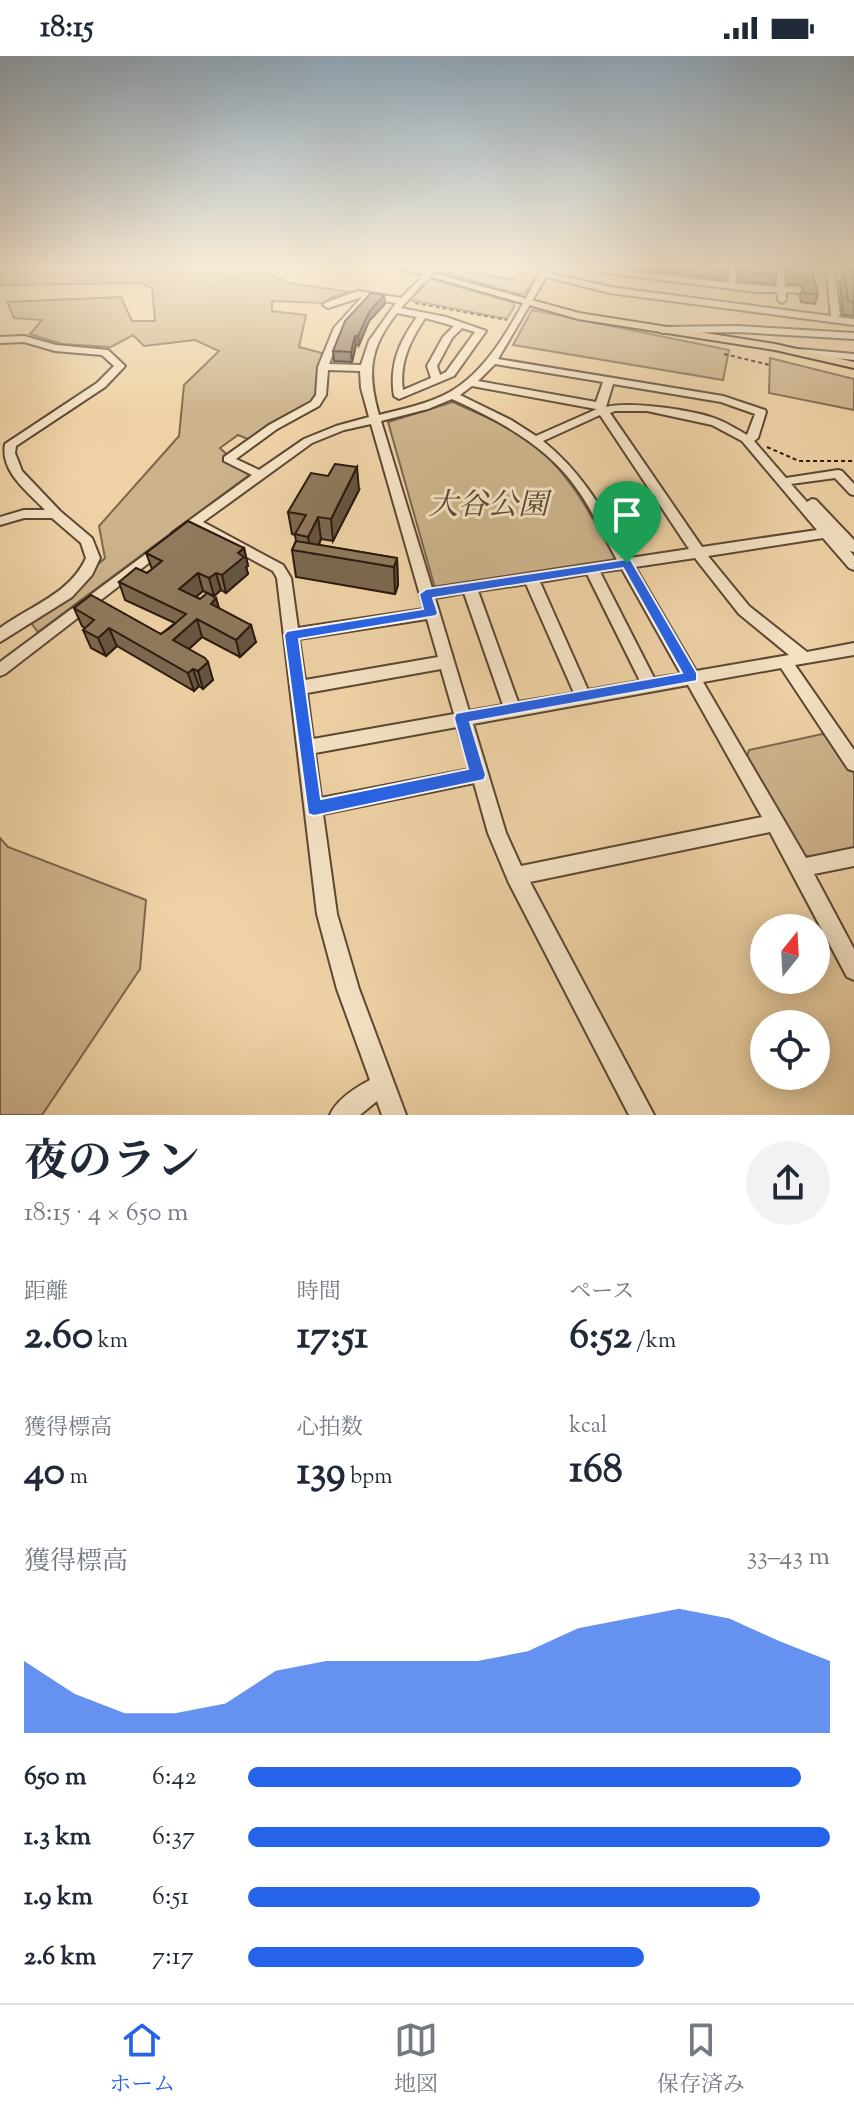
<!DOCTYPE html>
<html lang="ja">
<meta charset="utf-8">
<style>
:root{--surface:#fff;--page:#f2f2f3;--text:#1f2937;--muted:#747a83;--line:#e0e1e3;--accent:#2563eb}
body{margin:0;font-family:"Sorts Mill Goudy","Noto Serif JP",serif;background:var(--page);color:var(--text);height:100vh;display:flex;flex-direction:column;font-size:30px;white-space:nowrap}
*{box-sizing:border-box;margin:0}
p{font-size:26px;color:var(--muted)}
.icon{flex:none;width:44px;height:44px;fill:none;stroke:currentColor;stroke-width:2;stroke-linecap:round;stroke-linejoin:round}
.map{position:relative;height:1059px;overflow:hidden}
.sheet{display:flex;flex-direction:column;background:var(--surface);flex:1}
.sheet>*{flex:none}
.needle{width:52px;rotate:18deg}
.fabs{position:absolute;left:750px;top:858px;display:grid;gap:16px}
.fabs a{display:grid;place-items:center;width:80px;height:80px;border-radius:50%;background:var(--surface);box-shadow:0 4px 20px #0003;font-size:40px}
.pin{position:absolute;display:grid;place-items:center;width:68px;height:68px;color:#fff;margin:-82px -34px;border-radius:50% 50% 50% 0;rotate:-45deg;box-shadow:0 0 8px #0007}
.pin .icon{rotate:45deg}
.round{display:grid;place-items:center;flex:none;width:84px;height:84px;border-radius:42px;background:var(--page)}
.head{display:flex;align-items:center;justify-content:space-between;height:136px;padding:0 24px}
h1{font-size:44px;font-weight:700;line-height:60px}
.stats{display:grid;grid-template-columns:repeat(3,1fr);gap:12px;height:136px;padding:8px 24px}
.stats div{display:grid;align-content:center}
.stats b{font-size:40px;font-weight:700}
.stats small{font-size:22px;font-weight:400}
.stats p{font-size:22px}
.chart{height:224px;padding:16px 24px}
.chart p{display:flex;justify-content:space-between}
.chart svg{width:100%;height:144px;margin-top:8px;fill:var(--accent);opacity:.7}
ul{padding:0 24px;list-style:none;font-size:26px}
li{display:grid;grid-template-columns:128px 96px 1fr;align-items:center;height:60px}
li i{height:20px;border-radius:10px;background:var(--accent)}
.status{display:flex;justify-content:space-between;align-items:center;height:56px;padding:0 40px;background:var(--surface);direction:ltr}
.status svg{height:22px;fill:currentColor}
.tab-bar{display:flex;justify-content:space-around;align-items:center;height:112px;border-top:2px solid var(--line);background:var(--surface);font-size:22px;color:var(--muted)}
.tab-bar a{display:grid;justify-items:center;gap:4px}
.tab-bar .active{color:var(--accent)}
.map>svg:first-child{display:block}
.green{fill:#cdb38c;stroke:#7c664e;stroke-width:2}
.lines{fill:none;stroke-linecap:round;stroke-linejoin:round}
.minor-casing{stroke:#5c4734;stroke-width:4}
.major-casing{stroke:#2b190f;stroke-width:4}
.path{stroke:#2b190f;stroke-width:2;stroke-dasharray:4 3;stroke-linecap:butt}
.minor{fill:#f4e2c4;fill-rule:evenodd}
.major{fill:#eed2a5;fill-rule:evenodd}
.minor-bridge-casing{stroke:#5c4734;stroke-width:12;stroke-linecap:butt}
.minor-bridge{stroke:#f4e2c4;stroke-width:9}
.wall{fill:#7c6850;stroke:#2b190f;stroke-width:2}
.shaded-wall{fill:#655541;stroke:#2b190f;stroke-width:2}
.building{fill:#90795d;stroke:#2b190f;stroke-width:2}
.route{fill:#2563eb;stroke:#fff;stroke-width:2;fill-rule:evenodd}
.labels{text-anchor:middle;stroke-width:6;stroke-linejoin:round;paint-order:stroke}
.park-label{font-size:30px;font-style:italic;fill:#5c4734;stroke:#f4e2c4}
</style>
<div class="status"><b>18:15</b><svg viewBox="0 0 49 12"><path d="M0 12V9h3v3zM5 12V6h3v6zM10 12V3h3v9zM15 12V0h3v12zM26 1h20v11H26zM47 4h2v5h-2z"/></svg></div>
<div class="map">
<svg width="854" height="1059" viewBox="0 0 854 1059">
<rect width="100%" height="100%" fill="#eed2a5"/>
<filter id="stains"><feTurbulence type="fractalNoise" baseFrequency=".0025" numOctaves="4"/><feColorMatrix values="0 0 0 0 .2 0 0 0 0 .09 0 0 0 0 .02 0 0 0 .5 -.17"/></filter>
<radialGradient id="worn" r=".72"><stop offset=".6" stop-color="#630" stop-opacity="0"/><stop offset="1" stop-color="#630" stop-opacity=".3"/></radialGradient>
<g class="green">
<path d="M0,209h250l39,18 61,9 -18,5 -10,6 -50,-2v10l34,4 -7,32 23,6 -8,50 -64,37 -12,-5 -18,13 29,27 -211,157 -7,-9 74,-65 -6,-32 80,-90 5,-51 35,-34 -24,-11 -51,6 -11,-11 -22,12 -49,-3 -32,-10 12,-14 -28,-2 -7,-16 114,-5 11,24h23l-3,-33 -12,-5 -140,2z"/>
<path d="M446,209l34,1 -4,7 37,7 11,-15h20l-19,29h-6l-79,-23z"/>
<path d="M430,223l84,24v4l-7,12 -97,-19z"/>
<path d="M532,254l197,40 -6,30 -210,-35z"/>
<path d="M770,302l84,21v31l-85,-17z"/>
<path d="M453,346c23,11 50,21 72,36 43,30 66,77 91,122l-181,28 -47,-166z"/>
<path d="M822,678l8,3 24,35v77l-43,9 -8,-4 -56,-98 2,-6z"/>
<path d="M0,782l8,9 138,53 -6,69 -98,146h-42z"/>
</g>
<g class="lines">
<g class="minor-casing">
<g id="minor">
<path d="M545,209h8l-4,8 61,14 221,29 -5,-51h8l6,50 -2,2 16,2v6l-244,-32 -64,-16 -48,82 225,37 42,14 1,2 -8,26 -4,3 32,37 52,-8 4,1 12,13v11l-4,-1 -15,-16 -44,6 16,18 5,-3 4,1 38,40v12l-4,-1 4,5v14l-5,-2 -26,-30 -115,18 41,50 58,46 47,-9v12l-59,10 59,85v21l-6,-2 -67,-101 -78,14 103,176 48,-10v18l-40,8 40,75v31l-7,-3 -77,-145 -240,50 124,233h-25l-120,-232 -21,-50 -14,-50 -151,31 14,100 22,75 47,126h-24l-5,-14 -17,14h-30c7,-16 25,-27 40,-35l-33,-91 -20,-75 -40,-336 -4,-7 -79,-43 -15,9 -7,-4 80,-58 -28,-14v-4l45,-32 42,-23 5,-7 2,-28 16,-39 28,-31 -34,11 -5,-3 2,-2 33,-12 43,7 23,-23 4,3 -27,30 45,9 40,14 -32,45 -55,23 -5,-3c-5,-31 5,-54 23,-79l-20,-4c-28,35 -30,60 -18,102 24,-6 49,-11 71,-23 45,-26 69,-84 95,-127zM370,243l26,4 -27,38 -8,24 -32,-1 14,-35zM425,262l29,8 -11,11 -16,29 4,12 -28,12c-4,-27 7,-49 22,-72zM462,272l13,4 -29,40 -6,3 -3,-9 15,-28zM495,308l108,18 -7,20 -118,-21zM328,314l32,1 1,17 8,29 -33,9 -32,13 -45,31 -23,-11 41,-30 42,-23 7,-11zM613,328l108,18 34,12 -8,21c-9,-5 -18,-11 -28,-15 -24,-10 -88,-19 -113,-13zM472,330l124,23h1l-61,27 -25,-16 -51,-25zM452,343c46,21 96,47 125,90 16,22 27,48 40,71l-185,28 -51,-167 47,-12zM615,355h32l65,14 30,16 75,89 -115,17 -92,-134zM600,359l89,134 -59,9c-26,-45 -45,-83 -87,-117zM371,368l53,185 -126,19 -7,-50 -8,-13 -80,-43 109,-79 32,-13zM695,502l44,56 50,41 -93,16 -61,-104zM622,513l59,105 -27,4 -54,-106zM587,518l53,107 -52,9 -48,-108zM526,528l48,109 -56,9 -40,-111zM464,537l39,112 -34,6 -34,-113zM427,563l11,38 -133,23 -6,-41zM441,613l13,45 -141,25 -6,-46zM688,629l74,132 -241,49 -15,-33 -33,-109zM457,671l13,42 -149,29 -6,-45z"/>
<path d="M581,209l148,18v-18h8l-1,16 -3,2 44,4 -2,-22h8l2,22h15l4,3 -4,3 -14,-1v8l-4,3 -4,-3 -1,-8h-20l-166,-21z"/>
<path d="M737,270l117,7v6l-117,-7 -75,1 -5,-3 5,-3z"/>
<path d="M24,280l32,9 52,5 17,16 -20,21 -89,59 -1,7 7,18 38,40 32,27 8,20 -8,17 -20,22 -72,45v-14c30,-22 70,-34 86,-70l-5,-15 -29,-25h-28l-24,7v-8l24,-7h21c-17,-18 -45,-38 -40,-66l92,-61 17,-17 -12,-11 -47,-4 -31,-9 -24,1v-6z"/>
<path d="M799,293l55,5v6l-58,-6 -2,-2z"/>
<path d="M162,486l5,1 2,3 -2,3 -162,125 -5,2v-14z"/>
</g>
</g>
<g class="major-casing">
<path id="major" d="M390,209h14l175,48 196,31 79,18v6l-79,-18 -197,-31z"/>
</g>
<g class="path">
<path d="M415,247l92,17"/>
<path d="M724,298l46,11"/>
<path d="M767,391l32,14h55"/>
</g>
<use href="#minor" class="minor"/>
<use href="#major" class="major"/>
<g class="minor-bridge-casing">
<path id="minor-bridge" d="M424,222l9,-11"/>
</g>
<use href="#minor-bridge" class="minor-bridge"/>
</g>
<g class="wall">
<path d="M486,209h26l-2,3z"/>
<path d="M566,209h15l-1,3h-14z"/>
<path d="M605,209h124l-3,15z"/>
<path d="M739,209h37l1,10 -3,9 -35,-3z"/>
<path d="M784,209h26l8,29 -3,10 -14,-2 -1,-6 3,-9 -3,-3h-12z"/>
<path d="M844,214l10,1v45l-11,-1 -3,-33z"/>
<path d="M385,248l-16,17 -10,24h-3l-4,17 -18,-1 -1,-10z"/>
<path d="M359,434l-26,51 -12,-2 -2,6 78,13 1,27 -3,9 -99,-17 -4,-27 4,-9 -1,-6 -3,-1 -4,-22z"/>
<path d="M244,492l4,18 -2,1 2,7 -22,19 -5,-3 -7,6 -11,-5 -7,6 4,2 16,-1 3,10 37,34 -16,15 -38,-20 -13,12 24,31 -10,9 -4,-3 -5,5 -77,-45 -11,10 -15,-8 -8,-18 2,-2 -3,-2 -8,-18 87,26 14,-11 -50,-23 -6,-18 28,-9 5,-4 -6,-16z"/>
</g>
<g class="shaded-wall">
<path d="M384,239l1,9 -16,17 -10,24 -1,-9 11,-24z"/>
<path d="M355,280l1,9 -4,17 -1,-10z"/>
<path d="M357,411l2,23 -26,51 -2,-22z"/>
<path d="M318,461l3,22 -7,15 -3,-1 -3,-16z"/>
<path d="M244,492l4,18 -2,1 2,7 -22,19 -4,-18 16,-22z"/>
<path d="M397,502l1,27 -3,9 -1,-27z"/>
<path d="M198,517l5,18 -18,15 -6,-17z"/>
<path d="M216,517l5,17 -7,6 -5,-18z"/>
<path d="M216,542l5,18 -10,-12z"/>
<path d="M197,563l5,18 -23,21 -6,-18z"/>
<path d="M251,569l5,17 -16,15 -4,-17z"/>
<path d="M109,572l8,18 -11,10 -8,-18z"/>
<path d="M208,606l5,18 -10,9 -5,-18z"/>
<path d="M193,613l6,17 -5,5 -6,-18z"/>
</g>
<g class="building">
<path d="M679,209h50l-1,6z"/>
<path d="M742,209h34l1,10 -35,-4z"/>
<path d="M788,209h22l8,29 -14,-1 -1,-6 7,-6 -7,-6h-12z"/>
<path d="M844,214l10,1v31l-6,-1z"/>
<path d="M371,237l13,2 -15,17 -11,24h-3l-4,16 -18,-1 12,-30z"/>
<path d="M335,408l22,3 -26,52 -13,-2 -10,20 -13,-3 11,-19 -18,-3 23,-39 17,3z"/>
<path d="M188,465l56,27 -6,5 6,4 -22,18 -6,-2 -7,5 -11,-5 -19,16 21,10 7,-6 9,5 -5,6 40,21 -15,15 -39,-21 -24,21 32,18 3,4 -10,9 -5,-2 -5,4 -79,-45 -11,10 -15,-8 11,-10 -20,-12 17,-13 70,39 9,-6 16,-14 -67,-32 17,-14 11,5 15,-12 -16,-8z"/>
<path d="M296,485l101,17 -3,9 -102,-17z"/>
</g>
<linearGradient id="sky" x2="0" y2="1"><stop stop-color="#90a7b9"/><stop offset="0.59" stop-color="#f7ebd6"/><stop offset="1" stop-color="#f7ebd6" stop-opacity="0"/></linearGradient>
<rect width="854" height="357" fill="url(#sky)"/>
<path class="route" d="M627,503l4,1 66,113v8l-227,41 16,53 -2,5 -170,36 -6,-2 -24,-179 3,-4 136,-22 -4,-15 7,-5zM623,512l59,105 -226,40 -2,5 14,51 -147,30 -22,-160 137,-23 2,-3 -5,-15z"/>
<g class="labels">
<g class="park-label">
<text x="488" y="458">大谷公園</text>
</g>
</g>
<rect width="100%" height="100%" filter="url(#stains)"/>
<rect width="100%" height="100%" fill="url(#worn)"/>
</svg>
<div class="fabs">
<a><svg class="needle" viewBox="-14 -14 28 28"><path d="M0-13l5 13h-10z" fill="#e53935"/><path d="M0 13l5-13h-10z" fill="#747a83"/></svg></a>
<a><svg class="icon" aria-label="locate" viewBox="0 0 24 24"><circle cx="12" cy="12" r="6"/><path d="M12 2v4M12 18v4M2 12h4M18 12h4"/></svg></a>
</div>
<div class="pin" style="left:627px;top:507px;background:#1e9e55"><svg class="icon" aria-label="arrive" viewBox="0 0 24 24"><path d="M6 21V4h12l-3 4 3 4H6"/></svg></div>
</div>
<section class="sheet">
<div class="head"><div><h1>夜のラン</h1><p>18:15 · 4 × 650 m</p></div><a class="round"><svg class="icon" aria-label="share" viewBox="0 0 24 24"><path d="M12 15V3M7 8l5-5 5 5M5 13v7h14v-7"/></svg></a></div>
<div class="stats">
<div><p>距離</p><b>2.60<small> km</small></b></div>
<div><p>時間</p><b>17:51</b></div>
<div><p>ペース</p><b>6:52<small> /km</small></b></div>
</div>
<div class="stats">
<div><p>獲得標高</p><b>40<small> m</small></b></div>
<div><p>心拍数</p><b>139<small> bpm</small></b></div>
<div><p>kcal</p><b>168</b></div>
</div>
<div class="chart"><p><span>獲得標高</span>33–43 m</p>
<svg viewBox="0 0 160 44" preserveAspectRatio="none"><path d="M0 44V22L10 32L20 38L30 38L40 35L50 25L60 22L70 22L80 22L90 22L100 19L110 12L120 9L130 6L140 9L150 16L160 22V44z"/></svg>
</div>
<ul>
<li><b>650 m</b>6:42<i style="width:95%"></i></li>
<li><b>1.3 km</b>6:37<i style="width:100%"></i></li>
<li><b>1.9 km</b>6:51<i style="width:88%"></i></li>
<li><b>2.6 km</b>7:17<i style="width:68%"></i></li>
</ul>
</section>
<nav class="tab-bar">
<a class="active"><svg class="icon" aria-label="home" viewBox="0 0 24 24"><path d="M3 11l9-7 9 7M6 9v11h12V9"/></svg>ホーム</a>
<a><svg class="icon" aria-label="map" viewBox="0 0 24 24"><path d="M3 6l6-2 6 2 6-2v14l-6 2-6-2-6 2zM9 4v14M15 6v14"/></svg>地図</a>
<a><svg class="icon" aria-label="saved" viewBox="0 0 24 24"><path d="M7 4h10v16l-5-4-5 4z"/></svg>保存済み</a>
</nav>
